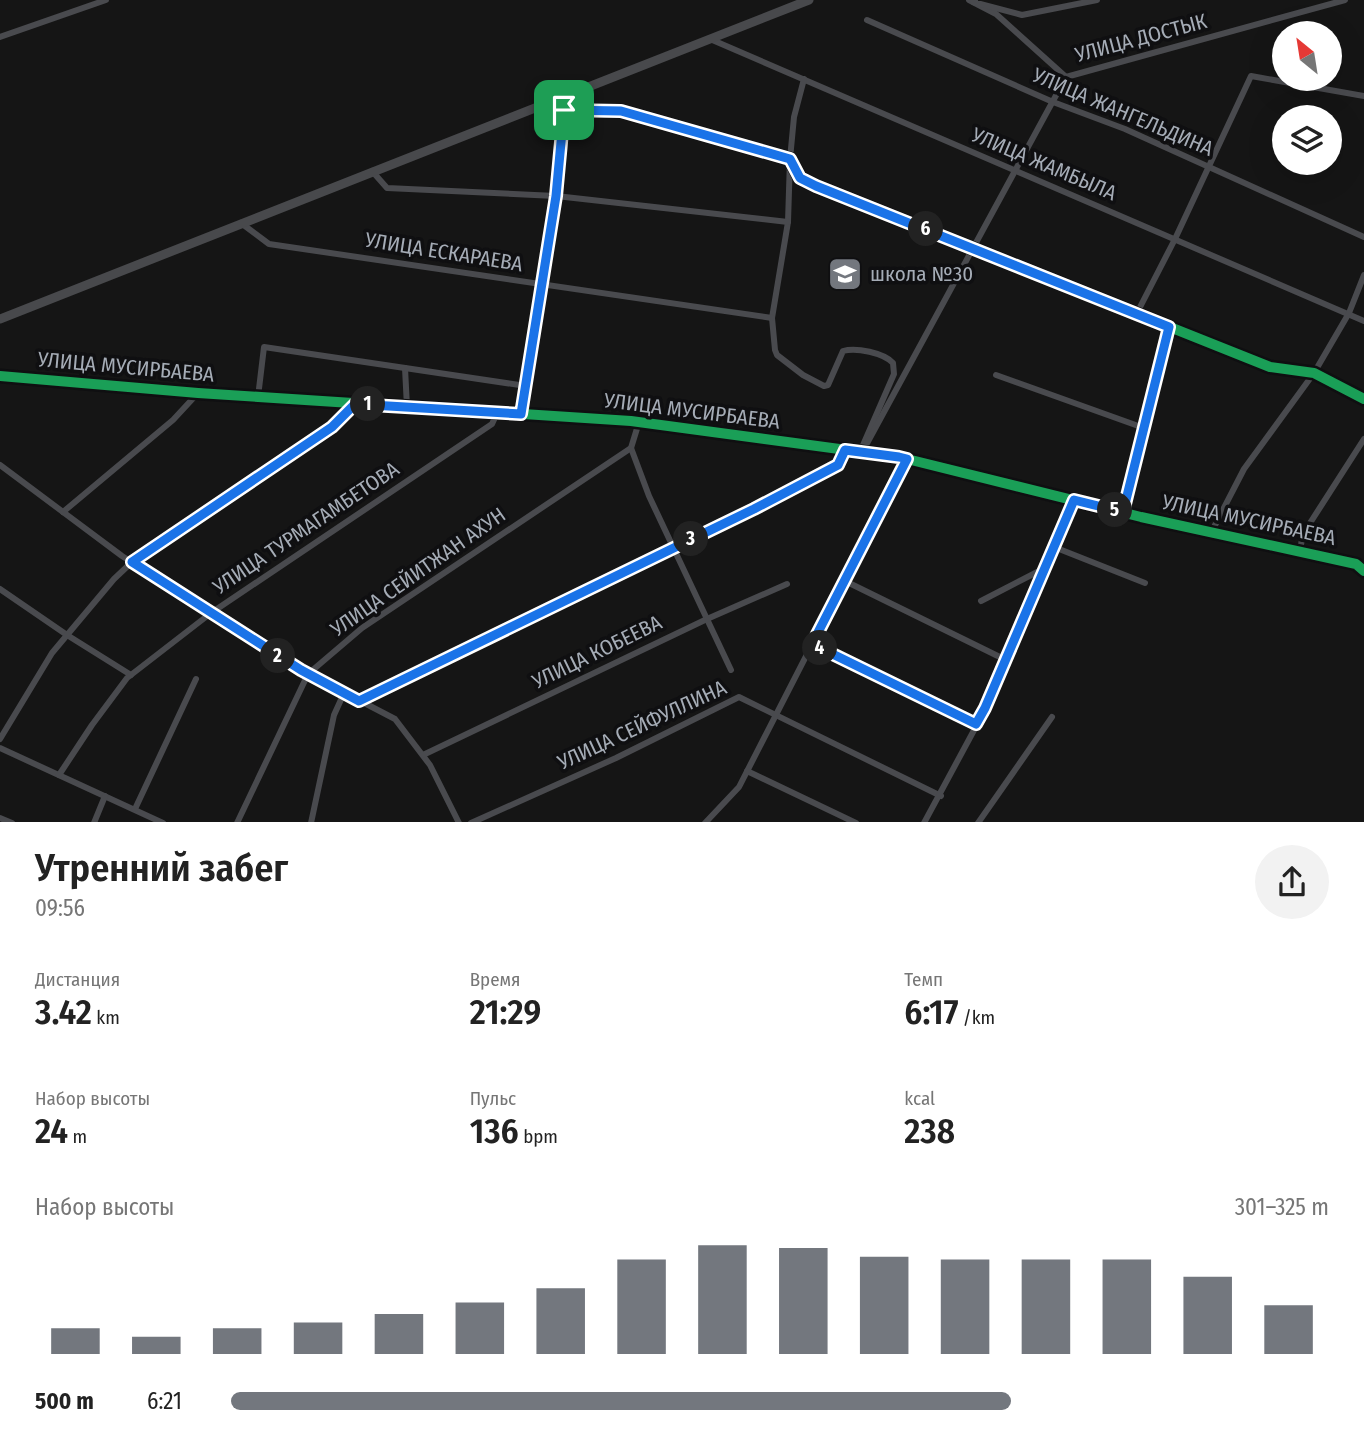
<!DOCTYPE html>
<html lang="ru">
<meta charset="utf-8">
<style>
:root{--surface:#fff;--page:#f2f2f2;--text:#222;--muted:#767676;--accent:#73777e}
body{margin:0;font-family:"Fira Sans Condensed",sans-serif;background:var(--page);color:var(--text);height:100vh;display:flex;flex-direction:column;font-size:26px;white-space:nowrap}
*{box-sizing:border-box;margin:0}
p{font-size:23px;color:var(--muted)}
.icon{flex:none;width:38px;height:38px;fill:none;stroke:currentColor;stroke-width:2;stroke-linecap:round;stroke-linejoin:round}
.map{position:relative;height:822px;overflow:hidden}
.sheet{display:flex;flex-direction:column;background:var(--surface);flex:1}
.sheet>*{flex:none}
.needle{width:46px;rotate:330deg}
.buttons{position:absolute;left:1272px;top:21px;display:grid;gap:14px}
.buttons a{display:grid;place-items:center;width:70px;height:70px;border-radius:50%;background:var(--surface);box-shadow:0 7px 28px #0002;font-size:35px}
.pin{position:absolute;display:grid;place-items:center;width:60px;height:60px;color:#fff;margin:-30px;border-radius:14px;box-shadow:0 4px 10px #0006}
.km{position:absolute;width:35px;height:35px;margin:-18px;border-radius:50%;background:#222;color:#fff;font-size:19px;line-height:35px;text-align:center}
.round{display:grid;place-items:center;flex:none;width:74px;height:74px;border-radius:37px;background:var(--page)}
.headline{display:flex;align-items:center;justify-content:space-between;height:119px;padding:0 35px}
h1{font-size:38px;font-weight:600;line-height:52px}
.figures{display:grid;grid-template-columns:repeat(3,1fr);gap:10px;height:119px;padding:7px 35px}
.figures div{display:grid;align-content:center}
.figures b{font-size:35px;font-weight:600}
.figures small{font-size:19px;font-weight:400}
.figures p{font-size:19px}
.chart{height:196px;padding:14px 35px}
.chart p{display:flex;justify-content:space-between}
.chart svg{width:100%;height:126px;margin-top:7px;stroke:var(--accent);stroke-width:6}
ul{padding:0 35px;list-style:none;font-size:23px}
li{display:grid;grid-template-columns:112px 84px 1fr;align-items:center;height:52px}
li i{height:18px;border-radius:9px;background:var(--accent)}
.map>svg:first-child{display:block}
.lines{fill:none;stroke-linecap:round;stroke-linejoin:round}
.street{stroke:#494a4e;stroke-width:6}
.secondary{stroke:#48494c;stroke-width:9}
.cycleway-casing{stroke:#0f0f11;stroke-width:15}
.cycleway{stroke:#1a9f57;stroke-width:10}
.route-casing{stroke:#fff;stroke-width:14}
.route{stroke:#1a73e8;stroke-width:9}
.labels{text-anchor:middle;stroke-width:7;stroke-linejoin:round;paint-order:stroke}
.street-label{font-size:21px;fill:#a5acb6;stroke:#0f0f11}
.poi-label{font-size:21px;fill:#a5acb6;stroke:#0f0f11;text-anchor:start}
</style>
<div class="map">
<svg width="1364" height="823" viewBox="0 0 1364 823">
<rect width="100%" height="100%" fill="#151515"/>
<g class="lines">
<g class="street">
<path d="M969,0l27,14 70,63"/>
<path d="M975,0l-2,2 49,13 75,-15"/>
<path d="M867,20l186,82 72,27 239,108"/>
<path d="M0,37l106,-37"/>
<path d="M710,39l654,282"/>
<path d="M1066,77l279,-77"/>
<path d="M804,79l-10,38 -4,42 -2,63 -16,96 3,32 2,5 26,20 21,11 4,-1 15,-34c13,-4 41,2 50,12l1,11 -34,78"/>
<path d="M564,110l57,1 169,48 10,19 16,8 454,181 44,6 50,26"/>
<path d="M372,171l15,17 169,8 232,26"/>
<path d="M241,223l28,21 503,74"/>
<path d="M1137,313l38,-74 76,-163 113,20"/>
<path d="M405,368l2,39"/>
<path d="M996,375l148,53"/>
<path d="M258,397l6,-50 262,39"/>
<path d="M521,414l35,-218 8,-86 9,-18"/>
<path d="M865,447l201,-370"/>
<path d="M631,448l18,48 82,174"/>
<path d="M0,465l122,91 179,114 94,49 35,46 29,58"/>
<path d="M63,512l110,-92 25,-27"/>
<path d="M1123,512l46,-185"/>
<path d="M1212,531l32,-62 70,-96 35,-60 15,-38"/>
<path d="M1054,547l91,36"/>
<path d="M1300,550l3,-16 61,-95"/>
<path d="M845,581l161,79"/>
<path d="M0,589l67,46 64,40"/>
<path d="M981,601l64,-33"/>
<path d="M812,644l164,80"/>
<path d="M359,700l395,-192 84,-43 7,-15"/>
<path d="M0,739l52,-86 62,-74 18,-17 200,-135 23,-24"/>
<path d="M0,748l163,75"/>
<path d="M423,755l284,-136 80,-35"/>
<path d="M747,771l109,52"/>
<path d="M59,775l33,-50 35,-47 84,-65 281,-189 5,-11"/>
<path d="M135,809l61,-130"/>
<path d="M0,818l12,5"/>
<path d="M94,823l11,-27"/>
<path d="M237,823l71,-149 54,-46 269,-180 8,-26"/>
<path d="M311,823l23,-108 10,-22"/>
<path d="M471,823l145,-65 123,-61 202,99"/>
<path d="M705,823l34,-36 168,-328"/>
<path d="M924,823l62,-115 88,-208"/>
<path d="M978,823l74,-106"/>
</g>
<g class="secondary">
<path d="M0,319l809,-319"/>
<path d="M0,376l198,17 433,28 268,36 242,60 215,47 8,7"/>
</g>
<g class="cycleway-casing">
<g id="cycleway">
<path d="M564,110l57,1 169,48 10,19 16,8 454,181 44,6 50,26"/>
<path d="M0,376l198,17 433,28 268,36 242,60 215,47 8,7"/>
</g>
</g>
<use href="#cycleway" class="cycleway"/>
</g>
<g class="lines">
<g class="route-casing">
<path id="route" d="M564,110l57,1 169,48 10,19 16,8 353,141 -46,185 -49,-12 -89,208 -9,16 -164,-80 95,-185 -8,-2 -54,-7 -7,15 -84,44 -395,192 -58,-31 -169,-108 200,-135 23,-23 166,10 35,-218z"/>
</g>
<use href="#route" class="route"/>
</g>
<defs>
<g id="school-square" transform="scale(1.75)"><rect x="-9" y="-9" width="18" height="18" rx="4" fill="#73777e" stroke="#0f0f11"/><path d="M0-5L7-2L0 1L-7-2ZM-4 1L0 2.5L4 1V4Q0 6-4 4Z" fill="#fff"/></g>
</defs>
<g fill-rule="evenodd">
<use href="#school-square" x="845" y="274"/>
</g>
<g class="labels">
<g class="street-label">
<text transform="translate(1141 38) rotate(-15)" y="7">УЛИЦА ДОСТЫК</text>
<text transform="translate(1123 112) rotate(23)" y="7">УЛИЦА ЖАНГЕЛЬДИНА</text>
<text transform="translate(1044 164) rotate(23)" y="7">УЛИЦА ЖАМБЫЛА</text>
<text transform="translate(444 252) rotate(9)" y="7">УЛИЦА ЕСКАРАЕВА</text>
<text transform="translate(126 367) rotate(5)" y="7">УЛИЦА МУСИРБАЕВА</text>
<text transform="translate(692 411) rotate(7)" y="7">УЛИЦА МУСИРБАЕВА</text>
<text transform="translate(1249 520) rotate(12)" y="7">УЛИЦА МУСИРБАЕВА</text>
<text transform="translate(306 528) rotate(-34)" y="7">УЛИЦА ТУРМАГАМБЕТОВА</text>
<text transform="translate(418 572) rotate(-35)" y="7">УЛИЦА СЕЙИТЖАН АХУН</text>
<text transform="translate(597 652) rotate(-26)" y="7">УЛИЦА КОБЕЕВА</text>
<text transform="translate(642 725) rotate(-25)" y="7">УЛИЦА СЕЙФУЛЛИНА</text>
</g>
<g class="poi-label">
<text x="870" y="281">школа №30</text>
</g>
</g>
</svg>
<div class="buttons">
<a><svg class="needle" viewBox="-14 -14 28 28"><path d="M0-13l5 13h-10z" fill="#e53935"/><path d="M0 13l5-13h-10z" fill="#767676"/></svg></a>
<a><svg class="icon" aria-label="layers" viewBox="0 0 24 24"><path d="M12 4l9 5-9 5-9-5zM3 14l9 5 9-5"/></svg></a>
</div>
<div class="pin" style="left:564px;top:110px;background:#1e9e55"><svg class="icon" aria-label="arrive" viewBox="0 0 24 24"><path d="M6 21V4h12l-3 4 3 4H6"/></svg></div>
<b class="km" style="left:368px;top:404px">1</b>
<b class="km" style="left:278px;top:656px">2</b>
<b class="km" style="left:691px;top:539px">3</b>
<b class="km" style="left:820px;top:648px">4</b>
<b class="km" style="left:1115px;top:510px">5</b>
<b class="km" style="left:926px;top:229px">6</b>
</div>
<section class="sheet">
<div class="headline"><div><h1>Утренний забег</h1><p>09:56</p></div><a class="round"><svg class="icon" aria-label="share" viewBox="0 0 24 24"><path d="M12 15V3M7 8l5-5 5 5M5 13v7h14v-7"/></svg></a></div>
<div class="figures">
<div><p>Дистанция</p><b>3.42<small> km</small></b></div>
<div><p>Время</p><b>21:29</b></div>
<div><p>Темп</p><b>6:17<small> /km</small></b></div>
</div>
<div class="figures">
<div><p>Набор высоты</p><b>24<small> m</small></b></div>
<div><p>Пульс</p><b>136<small> bpm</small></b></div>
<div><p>kcal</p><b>238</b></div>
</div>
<div class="chart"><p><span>Набор высоты</span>301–325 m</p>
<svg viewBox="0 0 160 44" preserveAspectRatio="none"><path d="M5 44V35M15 44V38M25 44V35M35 44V33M45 44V30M55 44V26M65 44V21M75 44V11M85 44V6M95 44V7M105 44V10M115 44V11M125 44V11M135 44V11M145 44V17M155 44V27"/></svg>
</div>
<ul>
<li><b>500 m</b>6:21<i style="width:71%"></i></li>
</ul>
</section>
